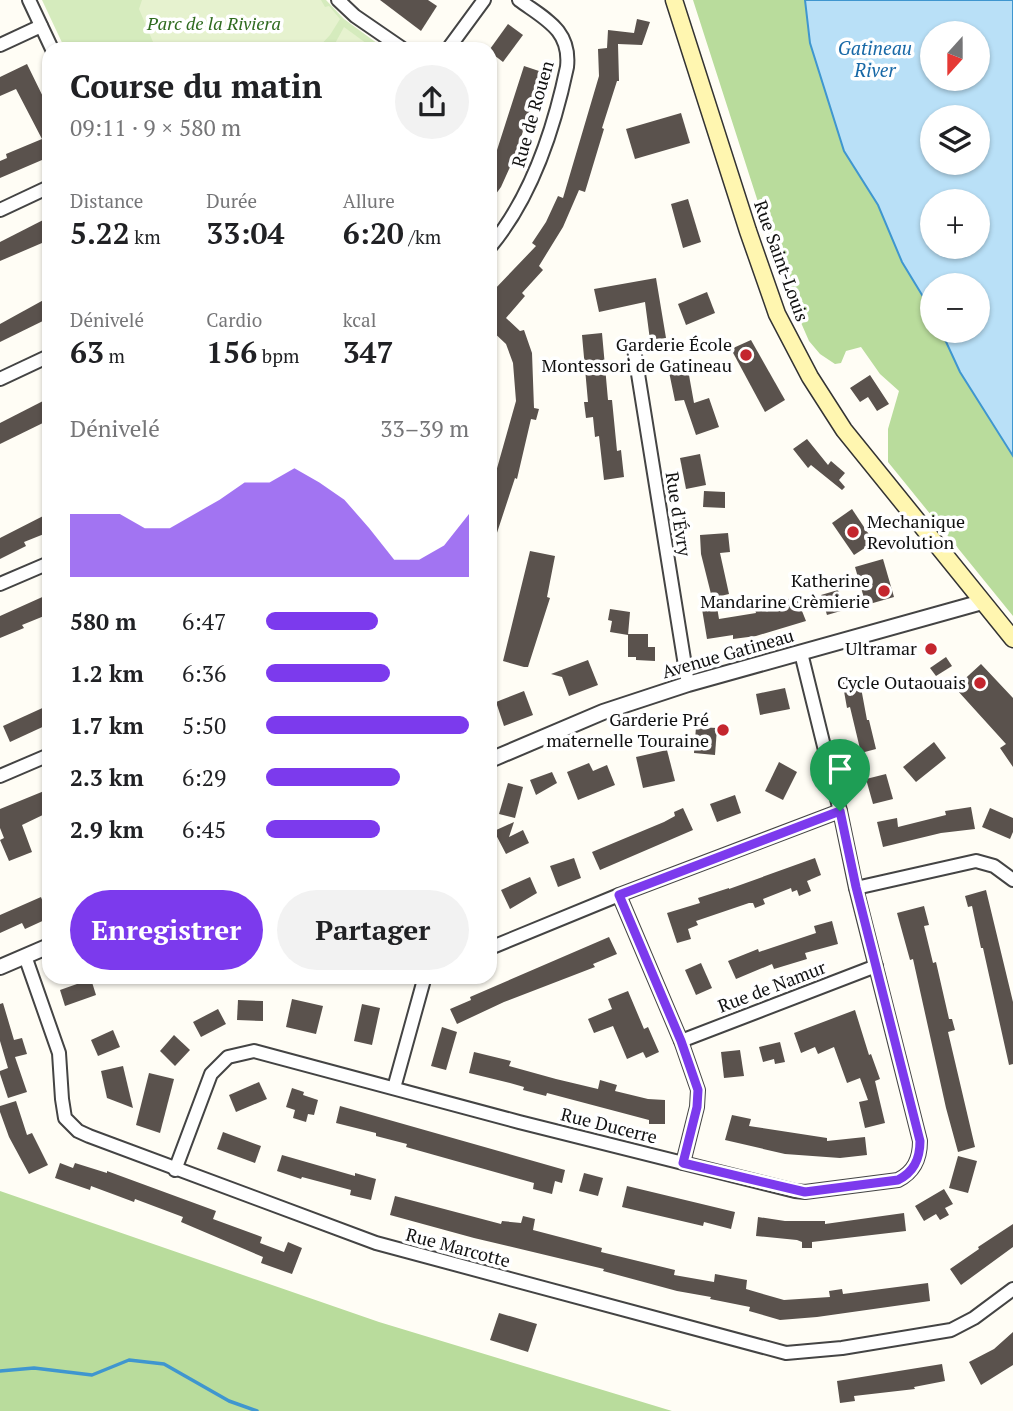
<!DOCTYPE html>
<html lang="fr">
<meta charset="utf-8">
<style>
:root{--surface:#fff;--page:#f2f2f2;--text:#202124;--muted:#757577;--accent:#7c3aed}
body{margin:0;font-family:"PT Serif",serif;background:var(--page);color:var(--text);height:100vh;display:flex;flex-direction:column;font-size:26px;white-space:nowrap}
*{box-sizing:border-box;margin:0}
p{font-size:23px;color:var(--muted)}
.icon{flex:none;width:38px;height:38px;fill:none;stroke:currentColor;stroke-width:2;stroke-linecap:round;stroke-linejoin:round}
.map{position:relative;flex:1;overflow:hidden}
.panel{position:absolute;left:42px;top:42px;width:455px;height:942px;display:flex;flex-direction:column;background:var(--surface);border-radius:21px;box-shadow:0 2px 5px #0004}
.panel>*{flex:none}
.needle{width:46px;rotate:201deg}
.controls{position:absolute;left:920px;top:21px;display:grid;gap:14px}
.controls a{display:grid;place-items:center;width:70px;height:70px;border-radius:50%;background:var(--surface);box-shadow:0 2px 5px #0004;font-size:35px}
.pin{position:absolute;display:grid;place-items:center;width:60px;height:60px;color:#fff;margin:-72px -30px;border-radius:50% 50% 50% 0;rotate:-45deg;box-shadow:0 0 7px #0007}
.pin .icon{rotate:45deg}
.round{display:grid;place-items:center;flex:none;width:74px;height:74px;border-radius:37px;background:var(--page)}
.headline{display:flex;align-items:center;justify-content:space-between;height:119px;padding:0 28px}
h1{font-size:32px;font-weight:700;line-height:52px}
.metrics{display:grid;grid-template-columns:repeat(3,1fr);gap:10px;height:119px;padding:7px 28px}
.metrics div{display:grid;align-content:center}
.metrics b{font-size:30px;font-weight:700}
.metrics small{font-size:19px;font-weight:400}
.metrics p{font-size:19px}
.chart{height:196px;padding:14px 28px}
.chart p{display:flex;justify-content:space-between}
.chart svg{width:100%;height:126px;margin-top:7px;fill:var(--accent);opacity:.7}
.action{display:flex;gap:14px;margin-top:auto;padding:14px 28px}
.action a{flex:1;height:80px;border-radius:42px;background:var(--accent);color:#fff;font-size:28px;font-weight:700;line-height:80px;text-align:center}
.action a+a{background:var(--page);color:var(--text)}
ul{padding:0 28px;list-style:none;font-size:23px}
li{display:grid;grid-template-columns:112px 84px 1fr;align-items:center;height:52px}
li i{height:18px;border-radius:9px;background:var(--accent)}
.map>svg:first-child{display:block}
.green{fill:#d5ebbd}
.forest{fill:#b9dc9c}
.pitch{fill:#e6f2cf}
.water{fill:#b9e0f7;stroke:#3f96cf;stroke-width:2;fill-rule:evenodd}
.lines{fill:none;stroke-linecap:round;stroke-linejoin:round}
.stream{stroke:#3f96cf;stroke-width:3.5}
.building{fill:#5a524d}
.minor-casing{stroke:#444;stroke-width:16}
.tertiary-casing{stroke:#444;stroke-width:18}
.secondary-casing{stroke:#333;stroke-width:19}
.minor{stroke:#fff;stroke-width:12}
.tertiary{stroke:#fff;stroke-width:14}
.secondary{stroke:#fff6b0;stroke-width:16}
.route-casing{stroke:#fff;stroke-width:14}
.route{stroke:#7c3aed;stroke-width:9}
.poi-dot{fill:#c4262e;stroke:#fff;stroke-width:2.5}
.labels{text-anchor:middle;stroke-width:7;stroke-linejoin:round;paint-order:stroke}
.park-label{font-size:18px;font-style:italic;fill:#2f6b1f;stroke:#fff}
.street-label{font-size:18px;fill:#111;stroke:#fff}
.poi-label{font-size:18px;fill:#111;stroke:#fff;text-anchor:end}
.water-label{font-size:19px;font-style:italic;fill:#1768a6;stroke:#fff}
</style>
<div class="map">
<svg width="1013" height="1411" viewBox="0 0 1013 1411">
<rect width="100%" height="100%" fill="#fffdf5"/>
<path class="green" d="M42,0h284l18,19 41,30h-320z"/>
<g class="forest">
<path d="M693,0h112l5,43 34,108 34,54 24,57 31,51v18h8l19,41 53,84v160l-125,-154v-33l11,-38 -19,-17 -19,-27 -15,4 -5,12 -6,1 -15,-10 -11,-13 -24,-55z"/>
<path d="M0,1191l379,131 293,89h-672z"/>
</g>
<g class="pitch">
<path d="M142,0h179l4,7 4,-1 11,13 -10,16 -13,14h-161l-17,-40z"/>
<path d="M344,27l30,22h-42z"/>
</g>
<path class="water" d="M805,0h208v456l-53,-84 -19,-41h37v-46h-45v28l-31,-51 -24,-57 -34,-54 -34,-108zM933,33h45v46h-45zM933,117h45v46h-45zM933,201h45v46h-45z"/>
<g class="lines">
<path class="stream" d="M0,1371l34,-3 58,7 37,-15 35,4 65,37 28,10"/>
</g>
<g class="building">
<path d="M380,0h48l9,6 -16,25z"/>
<path d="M637,19l13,3 -8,23 -24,-1 1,37h-2l-15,47 2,1 -19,63 -6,-2 -16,37 -24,39 4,4 -21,23 3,3 -19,22 14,13 4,-1 8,23 2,55 5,1 -3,11 -5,-1 -14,60 -2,-1 -23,70h-2v-55l26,-92 -3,-38 -7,-19 -16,-15v-26l7,-7 -5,-4 44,-46 -4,-3 14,-21 12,-26 5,2 36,-122 -1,-27 9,-1 1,-18 26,3z"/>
<path d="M508,24l15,11 -20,27 -13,-10v-3z"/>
<path d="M27,64l22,45v48l-49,21v-17l7,-3 -1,-4 36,-15 -26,-50 -16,7v-19z"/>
<path d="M524,66l18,6 -27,84 -14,31 -11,15v-43l4,-10 3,1z"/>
<path d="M681,113l9,30 -55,16 -9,-30z"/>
<path d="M688,199l13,43 -18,6 -12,-44z"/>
<path d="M49,217v23l-49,21v-19z"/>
<path d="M656,278l10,60 -16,2 -5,-38 -46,10 -5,-23z"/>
<path d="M707,292l8,21 -29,12 -8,-21z"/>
<path d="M49,297v21l-49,24v-18z"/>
<path d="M602,333l6,67h4l5,51 4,-1 3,27 -20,3 -5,-44 -4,1 -2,-20 -7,1 -2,-16h4l-6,-67z"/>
<path d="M751,340l34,60 -20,12 -34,-63z"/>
<path d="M687,364l7,39 15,-5 10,29 -23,8 -12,-35 -9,1 -7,-34z"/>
<path d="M870,375l19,29 -12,7 -9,-14 -8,5 -10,-14z"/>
<path d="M45,400l4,9v11l-49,24v-21z"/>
<path d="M807,439l21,26 3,-4 14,12 -6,7 6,7 -3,3 -31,-25 -3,3 -15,-19z"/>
<path d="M700,454l6,31 -20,4 -6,-31z"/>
<path d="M704,491l21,1v16l-22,-1z"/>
<path d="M852,509l22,33 -20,13 -22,-32z"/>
<path d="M49,513v19l-25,10 2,4 -26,13v-21z"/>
<path d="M728,533l2,19 -10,1 9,41 -17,4 -11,-44 -1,-19z"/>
<path d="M530,551l25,5 -8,41 3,1 -22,69h-4l-21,-6z"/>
<path d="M883,559l11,38 -28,8 -11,-38z"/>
<path d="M838,590l6,20 -17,5 -6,-20z"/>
<path d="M49,594v20l-27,11 2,3 -24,10v-22z"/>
<path d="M796,596l10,25 -50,15 -23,3v-4l-26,4 -5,-30 15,-2 2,12 37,-6 -2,-7 21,-6 1,4z"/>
<path d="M610,609l20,3 -2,23 -18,-3 2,-11 -4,-1z"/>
<path d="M628,634h20v13h7v14l-19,-1v-3h-8z"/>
<path d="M946,657l6,9 -16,10 -6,-8z"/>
<path d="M588,660l10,25 -29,11 -7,-19 -11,-3z"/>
<path d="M981,664l32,34v69l-13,-19 6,-4 -49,-54v-4z"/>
<path d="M859,677l8,43h2l7,29 -15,4 -11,-46 -3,1 -5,-28z"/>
<path d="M785,688l5,21 -30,6 -4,-21z"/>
<path d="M524,691l9,24 -29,11 -8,-24z"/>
<path d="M49,705v19l-39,18 -7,-16z"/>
<path d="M696,727l21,1 -2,27 -21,-2z"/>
<path d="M934,742l12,16 -30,24 -13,-15z"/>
<path d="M667,750l8,31 -32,7 -7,-31z"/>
<path d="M779,762l18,10 -14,28 -18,-9z"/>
<path d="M589,763l4,8 14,-6 8,20 -37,15 -11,-28z"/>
<path d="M552,772l5,11 -21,12 -6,-15z"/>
<path d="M886,774l7,25 -20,5 -7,-25z"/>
<path d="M508,783l15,4 -8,31 -16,-4z"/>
<path d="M49,789v23l-27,13 10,27 -23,9 -9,-21 4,-2 -4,-10v-19z"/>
<path d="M735,795l6,18 -24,9 -7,-18z"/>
<path d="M971,807l4,22 -34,4 -58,14 -6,-25 20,-4 1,9 48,-12 -1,-4z"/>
<path d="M683,808l10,22 -93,40 -8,-18 72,-30 11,-6 -1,-4z"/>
<path d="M990,808l23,10v14l-3,7 -28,-12z"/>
<path d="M514,822l-5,15 14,-7 6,13 -23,11 -12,-23z"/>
<path d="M574,858l7,20 -23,9 -8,-21z"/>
<path d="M815,858l6,17 -14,6 4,10 -12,5 -2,-6 -5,2 -1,-4 -28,11 2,5 -10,4 -2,-5h-4l-53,18 2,4 -10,4 3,10 -14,4 -10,-30 33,-10 -2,-5 31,-10v1z"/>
<path d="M530,877l7,16 -27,16 -9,-19z"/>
<path d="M986,890l27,112v62l-4,1 -26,-117h-2l-9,-42 -4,1 -3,-11z"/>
<path d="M41,897l8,21 -24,11 -3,-6 -22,10v-18z"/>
<path d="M924,906l5,19 -5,1 9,37 3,-1 13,57h3l3,11 -7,2 27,115 -17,5 -12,-44 -33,-149 -3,1 -13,-47z"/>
<path d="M832,921l6,23 -33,9 2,6 -33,10 -2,-5 -36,15 -8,-18 30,-12 1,3 57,-19 -2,-7z"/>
<path d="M609,937l8,17 -24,10 2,3 -91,35 -47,22 -7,-15 21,-9 -1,-3z"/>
<path d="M701,963l11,25 -16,7 -11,-25z"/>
<path d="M91,979l5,16 -31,11 -5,-16z"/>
<path d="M628,991l16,38 4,-2 11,25 -13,6 -3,-6 -16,7 -14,-33 -19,7 -6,-14 24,-10 -4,-10z"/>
<path d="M292,999l31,7 -7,28 -30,-7z"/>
<path d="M238,1000l25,1v20l-26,-1z"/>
<path d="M3,1003l11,37 8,-2 5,16 -12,3 12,35 -19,6 -8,-24v-3l8,-3 -8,-27v-37z"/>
<path d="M362,1004l18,4 -8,37 -18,-4z"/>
<path d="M218,1009l8,15 -25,13 -8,-15z"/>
<path d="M855,1010l14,45 2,-1 9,25 -5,2 10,42 -20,5 -6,-26 9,-2 -8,-22 -13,5 -13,-36 -16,7 -3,-7 -14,6 -7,-20z"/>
<path d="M442,1027l15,5 -11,38 -15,-4z"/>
<path d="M113,1030l7,17 -22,9 -7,-16z"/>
<path d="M174,1035l16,15 -15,16 -15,-15z"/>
<path d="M780,1042l5,20 -10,2 -1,-5 -11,3 -4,-15z"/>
<path d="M740,1050l4,26 -20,2 -3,-26z"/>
<path d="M474,1052l37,9 -2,5 47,13 42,10 2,-9 17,5 -2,6 33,8 17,1v24h-16v-4l-102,-27 -1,3 -23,-6 1,-3 -14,-4 -41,-10z"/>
<path d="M123,1066l10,42 -26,-10 -6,-27z"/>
<path d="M149,1073l25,6 -14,54 -24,-8z"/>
<path d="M259,1082l8,17 -31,13 -7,-17z"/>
<path d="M292,1088l12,4 -1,3 15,5 -4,15 -6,-1 -2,8 -13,-4 2,-8 -9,-3z"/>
<path d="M16,1101l11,34 5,-2 16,32 -19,9 -20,-37 -9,-25v-6z"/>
<path d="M340,1106l225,64 -3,13 -7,-2 -3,13 -19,-5 1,-6 -128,-36 1,-3 -31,-8v-3l-40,-10z"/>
<path d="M732,1115l19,4 -2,7 78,12v3l38,-4 2,18 -27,3 -55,-4 -60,-14z"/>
<path d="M223,1132l38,14 -6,17 -38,-14z"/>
<path d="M282,1155l73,21v-3l21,6 -5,21 -21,-5 1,-5 -49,-13 -1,2 -24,-8z"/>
<path d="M958,1156l19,5 -9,32 -19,-5z"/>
<path d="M60,1163l13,5 2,-5 32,10v-2l109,40 -3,8 49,18 -2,6 24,9 4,-10 14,6 -10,26 -31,-11 2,-6 -82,-35 2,-5 -48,-18 -1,3 -43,-16 -1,4 -35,-12z"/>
<path d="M584,1173l19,5 -5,18 -19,-5z"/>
<path d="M627,1186l108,26 -4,17 -27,-7 -1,4 -81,-19z"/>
<path d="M944,1189l9,15 -8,4 4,7 -9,5 -4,-6 -12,7 -9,-15z"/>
<path d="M395,1196l106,28 1,-3 19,2 2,-7 12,3 -2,11 69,18 -1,4 74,18 -1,5 40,7 1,-8 32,6 -1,9 38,11 46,-3 -1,-6 13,-2 1,5 85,-11 2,18 -113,16 -37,3 -31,-9 1,-4 -40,-8 1,-2 -34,-6 -74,-20 1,-2 -130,-31 -84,-23z"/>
<path d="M904,1213l2,18 -94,11v6h-10v-6l-5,-2 -41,-4 2,-19 27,4h40v3z"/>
<path d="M1013,1224v23l-52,38 -11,-16 29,-20 -1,-2z"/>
<path d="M499,1313l38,11 -9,28 -38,-12z"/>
<path d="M1013,1332v33l-32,20 -12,-23 25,-13z"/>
<path d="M942,1364l3,17 -31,6 1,2 -61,7 1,5 -15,2 -3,-22z"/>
</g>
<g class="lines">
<g class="minor-casing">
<g id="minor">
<path d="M29,0l23,49"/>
<path d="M338,0l17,16 48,33"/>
<path d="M0,45l41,-19"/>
<path d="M448,49l36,-49"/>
<path d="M0,210l49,-23"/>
<path d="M490,247c41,-49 64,-118 77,-180 4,-37 -22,-48 -48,-67"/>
<path d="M634,349l54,335"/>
<path d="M0,379l49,-23"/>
<path d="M0,584l49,-21"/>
<path d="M0,776l49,-21"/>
<path d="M856,888l120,-27 18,5 19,14"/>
<path d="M619,895l62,146 17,49 -1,17 -14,56"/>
<path d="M490,948l129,-53 221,-84"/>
<path d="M25,956l34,97 3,46 3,19 13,13 11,5 287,107 410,110 56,-5 109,-18 23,-12 39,-29"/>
<path d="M681,1041l195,-75"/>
<path d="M394,1088l31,-112"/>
<path d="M175,1170l36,-96 17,-17 26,-6 265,71 276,69 10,1 93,-12c16,-8 22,-21 22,-39l-64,-253 -16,-77 -39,-158"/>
</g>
</g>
<g class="tertiary-casing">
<g id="tertiary">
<path d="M490,760l113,-48 85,-28 294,-82"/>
<path d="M0,967l49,-21"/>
</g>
</g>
<g class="secondary-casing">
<path id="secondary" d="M674,0l74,231 29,83 33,63 34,53 169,209"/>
</g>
<use href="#minor" class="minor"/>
<use href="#tertiary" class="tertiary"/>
<use href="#secondary" class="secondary"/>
</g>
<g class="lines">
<g class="route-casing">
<path id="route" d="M840,811l16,76 64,254c0,18 -6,31 -22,39l-93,12 -122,-29 14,-56 1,-17 -17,-49 -62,-146z"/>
</g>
<use href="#route" class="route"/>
</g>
<g class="poi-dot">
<circle cx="746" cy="355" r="7"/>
<circle cx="853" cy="532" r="7"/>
<circle cx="884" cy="591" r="7"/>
<circle cx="931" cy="649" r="7"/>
<circle cx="980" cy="683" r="7"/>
<circle cx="723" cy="730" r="7"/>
</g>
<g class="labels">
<g class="park-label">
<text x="214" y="30">Parc de la Riviera</text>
</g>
<g class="street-label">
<text transform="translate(533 114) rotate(-74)" y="6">Rue de Rouen</text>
<text transform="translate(781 261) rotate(70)" y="6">Rue Saint-Louis</text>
<text transform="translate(678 514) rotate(81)" y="6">Rue d'Évry</text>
<text transform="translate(728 654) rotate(-16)" y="6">Avenue Gatineau</text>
<text transform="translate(772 987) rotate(-21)" y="6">Rue de Namur</text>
<text transform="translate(609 1126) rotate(14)" y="6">Rue Ducerre</text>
<text transform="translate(458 1248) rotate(15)" y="6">Rue Marcotte</text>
</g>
<g class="poi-label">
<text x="732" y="351">Garderie École<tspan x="732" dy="21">Montessori de Gatineau</tspan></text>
<text x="867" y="528" text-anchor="start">Mechanique<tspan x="867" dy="21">Revolution</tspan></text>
<text x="870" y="587">Katherine<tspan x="870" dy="21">Mandarine Crèmierie</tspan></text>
<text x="917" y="655">Ultramar</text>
<text x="966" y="689">Cycle Outaouais</text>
<text x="709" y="726">Garderie Pré<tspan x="709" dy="21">maternelle Touraine</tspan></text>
</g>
<g class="water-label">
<text x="875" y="55">Gatineau<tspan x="875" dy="22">River</tspan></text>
</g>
</g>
</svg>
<div class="controls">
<a><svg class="needle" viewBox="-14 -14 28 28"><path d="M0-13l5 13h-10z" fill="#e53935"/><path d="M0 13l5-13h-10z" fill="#757577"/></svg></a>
<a><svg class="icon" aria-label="layers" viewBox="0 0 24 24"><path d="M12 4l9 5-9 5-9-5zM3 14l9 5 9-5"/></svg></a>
<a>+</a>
<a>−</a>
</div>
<div class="pin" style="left:840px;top:811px;background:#1e9e55"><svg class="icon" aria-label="arrive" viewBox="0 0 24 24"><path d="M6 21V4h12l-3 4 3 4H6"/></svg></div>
<section class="panel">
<div class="headline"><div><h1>Course du matin</h1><p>09:11 · 9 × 580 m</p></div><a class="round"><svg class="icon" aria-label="share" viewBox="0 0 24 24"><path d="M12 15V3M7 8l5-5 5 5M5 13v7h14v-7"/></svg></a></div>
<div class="metrics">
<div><p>Distance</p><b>5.22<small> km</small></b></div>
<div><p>Durée</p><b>33:04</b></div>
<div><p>Allure</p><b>6:20<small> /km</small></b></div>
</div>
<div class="metrics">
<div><p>Dénivelé</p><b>63<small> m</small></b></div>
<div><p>Cardio</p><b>156<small> bpm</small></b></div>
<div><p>kcal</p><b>347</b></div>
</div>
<div class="chart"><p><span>Dénivelé</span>33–39 m</p>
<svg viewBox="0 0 160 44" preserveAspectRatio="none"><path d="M0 44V22L10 22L20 22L30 27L40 27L50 22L60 17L70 11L80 11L90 6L100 11L110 17L120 27L130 38L140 38L150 33L160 22V44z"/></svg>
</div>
<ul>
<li><b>580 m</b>6:47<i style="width:55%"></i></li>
<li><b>1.2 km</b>6:36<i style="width:61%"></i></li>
<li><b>1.7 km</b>5:50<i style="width:100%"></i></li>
<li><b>2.3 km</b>6:29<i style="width:66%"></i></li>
<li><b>2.9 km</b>6:45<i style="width:56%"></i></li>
</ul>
<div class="action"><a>Enregistrer</a><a>Partager</a></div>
</section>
</div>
